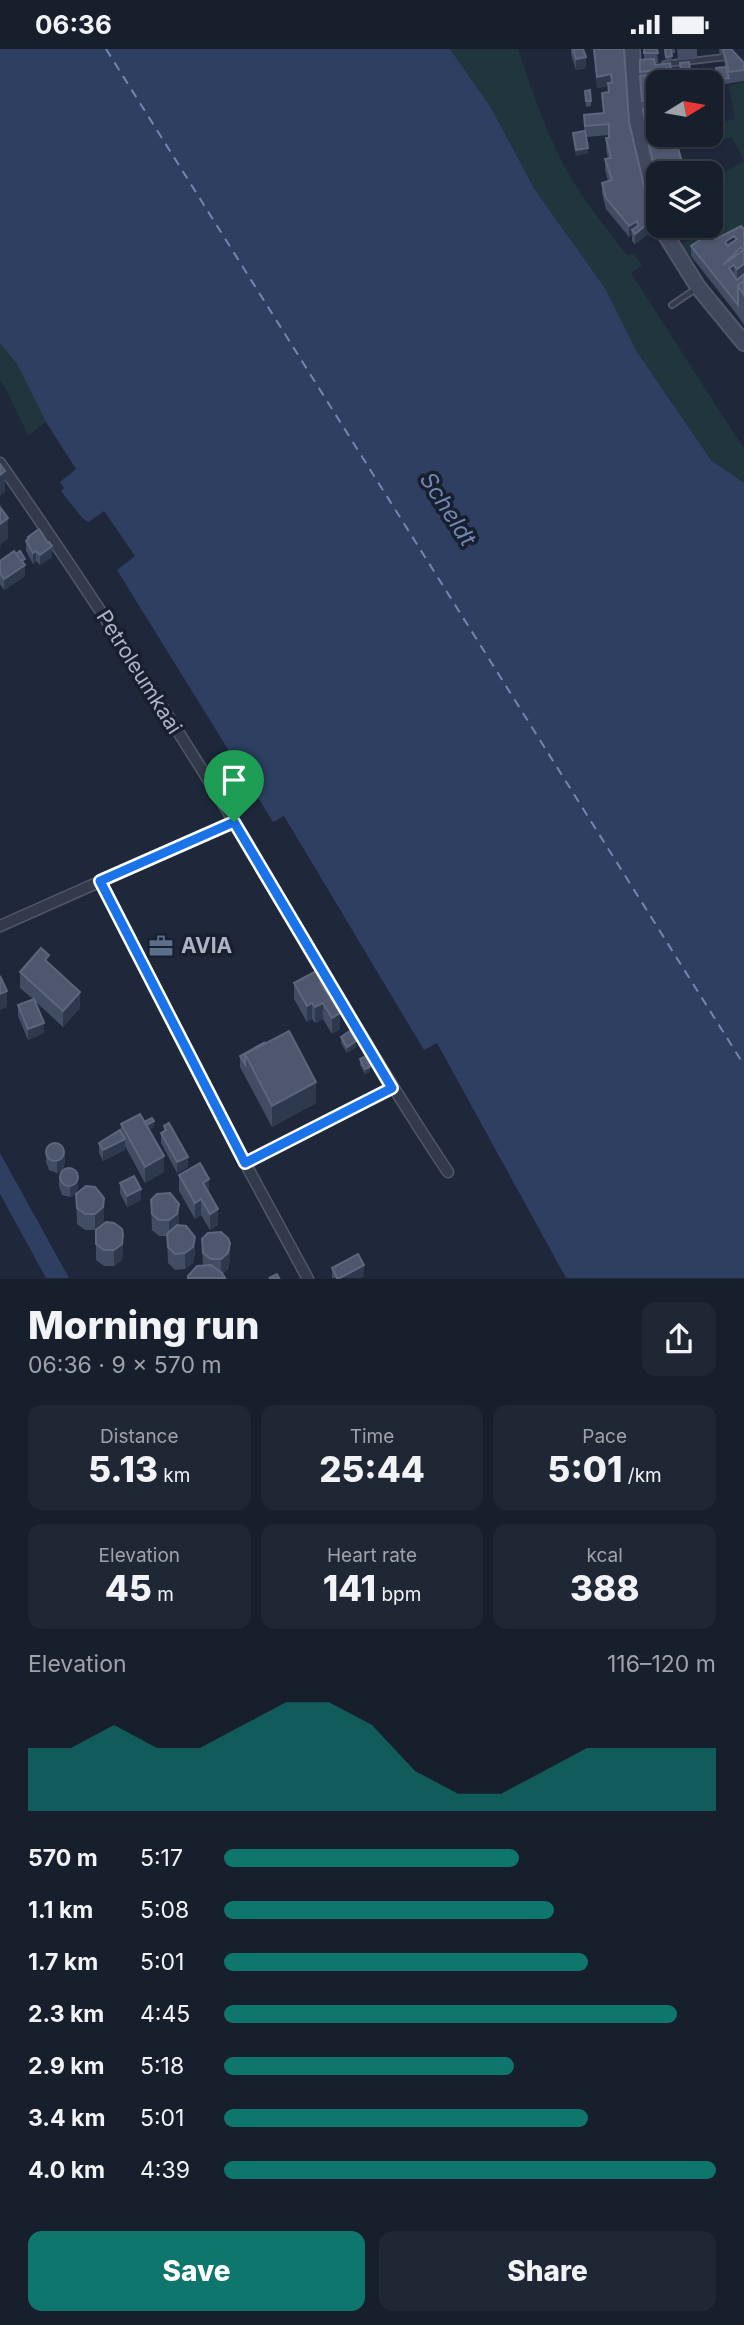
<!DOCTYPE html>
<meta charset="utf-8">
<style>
:root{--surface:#171e2c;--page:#202734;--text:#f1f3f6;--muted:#9ea2a9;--line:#363c48;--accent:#0f766e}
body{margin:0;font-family:Inter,sans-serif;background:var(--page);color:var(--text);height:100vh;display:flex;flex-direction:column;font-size:26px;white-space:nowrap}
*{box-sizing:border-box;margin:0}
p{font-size:23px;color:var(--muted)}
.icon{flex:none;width:38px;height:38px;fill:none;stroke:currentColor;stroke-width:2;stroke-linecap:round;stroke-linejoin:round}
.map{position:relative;height:1230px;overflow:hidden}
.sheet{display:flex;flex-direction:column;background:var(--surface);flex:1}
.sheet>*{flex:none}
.needle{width:46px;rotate:79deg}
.fabs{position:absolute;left:646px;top:21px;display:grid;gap:14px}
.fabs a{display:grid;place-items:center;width:77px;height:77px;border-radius:14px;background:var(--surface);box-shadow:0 2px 5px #0004,0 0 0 2px var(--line);font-size:35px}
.pin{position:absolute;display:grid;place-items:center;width:60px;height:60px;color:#fff;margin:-72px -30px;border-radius:50% 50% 50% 0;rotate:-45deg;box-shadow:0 0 7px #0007}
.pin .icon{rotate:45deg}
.round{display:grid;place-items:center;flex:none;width:74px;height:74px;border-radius:14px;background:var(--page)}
.overview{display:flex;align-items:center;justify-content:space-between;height:119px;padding:0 28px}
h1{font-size:38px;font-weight:800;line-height:52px}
.stats{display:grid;grid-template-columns:repeat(3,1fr);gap:10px;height:119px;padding:7px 28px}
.stats div{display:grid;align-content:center;border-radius:14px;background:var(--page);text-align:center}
.stats b{font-size:35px;font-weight:800}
.stats small{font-size:19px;font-weight:400}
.stats p{font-size:19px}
.chart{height:196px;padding:14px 28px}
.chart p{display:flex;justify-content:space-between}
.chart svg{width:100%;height:126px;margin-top:7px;fill:var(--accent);opacity:.7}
.primary-button{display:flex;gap:14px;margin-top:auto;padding:14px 28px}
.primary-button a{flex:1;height:80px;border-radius:14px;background:var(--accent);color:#fff;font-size:28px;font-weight:800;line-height:80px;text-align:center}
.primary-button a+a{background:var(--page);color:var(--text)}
ul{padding:0 28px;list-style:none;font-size:23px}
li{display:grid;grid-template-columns:112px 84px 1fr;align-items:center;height:52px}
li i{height:18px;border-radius:9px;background:var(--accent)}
.status{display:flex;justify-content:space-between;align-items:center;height:49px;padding:0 35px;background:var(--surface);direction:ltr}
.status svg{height:19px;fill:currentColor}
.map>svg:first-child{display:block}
.green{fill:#21363c}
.water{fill:#2e3f62}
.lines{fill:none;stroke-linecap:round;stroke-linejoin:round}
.ferry{stroke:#7286b3;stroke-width:2;stroke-dasharray:9 7;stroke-linecap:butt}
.lane-casing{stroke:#505769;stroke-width:8}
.street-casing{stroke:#505769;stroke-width:13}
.secondary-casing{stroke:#505769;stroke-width:18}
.lane{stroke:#323a4b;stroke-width:4.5}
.street{stroke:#323a4b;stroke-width:10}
.secondary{stroke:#40485e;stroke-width:14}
.wall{fill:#424c63;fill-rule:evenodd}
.shaded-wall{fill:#2f394e}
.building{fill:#4e576e;stroke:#5c667c;stroke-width:2;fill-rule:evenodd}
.route-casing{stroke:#fff;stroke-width:14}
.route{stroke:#1a73e8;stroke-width:9}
.labels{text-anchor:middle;stroke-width:7;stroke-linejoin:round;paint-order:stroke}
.street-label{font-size:21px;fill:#adb4c8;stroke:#181f2f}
.poi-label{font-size:21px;font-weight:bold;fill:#adb4c8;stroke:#181f2f;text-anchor:start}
.water-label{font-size:23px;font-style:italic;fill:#7286b3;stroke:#181f2f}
</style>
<div class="status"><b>06:36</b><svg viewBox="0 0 49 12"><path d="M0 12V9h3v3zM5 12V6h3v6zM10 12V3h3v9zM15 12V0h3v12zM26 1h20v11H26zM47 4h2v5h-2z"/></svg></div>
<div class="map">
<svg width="744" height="1230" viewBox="0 0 744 1230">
<rect width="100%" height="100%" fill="#1f283b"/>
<g class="green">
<path d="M450,0h68c16,48 33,98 60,140 15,23 32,45 49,66l7,-1 8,11 -11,8 113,176v34l-33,-23 -74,-108 -32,-64 -70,-98 -45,-84z"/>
<path d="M744,33v157l-8,-11 -46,27 -9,-11 37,-19 -7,-19v-26l33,-19 -12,-24 -20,5 -1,-18 24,-5 -6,-33z"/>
<path d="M0,294l17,21 29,58 -18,13 -21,-44 -7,-10z"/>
</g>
<g class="water">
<path d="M0,0h450l40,57 45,84 70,98 32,64 74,108 33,23v795h-178l-129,-235 -13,7 -140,-234 -11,6 -156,-252 18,-14 -31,-45 -15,11 -6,-3 -22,-28 3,-3 -4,-6 16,-13 -30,-47 -29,-58 -17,-21z"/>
<path d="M0,1104l69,125h-23l-46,-84z"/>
</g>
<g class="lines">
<path class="ferry" d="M106,0l638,1016"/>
<g class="lane-casing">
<g id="lane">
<path d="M665,15l61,-7"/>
<path d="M672,256l25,-17"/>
</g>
</g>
<g class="street-casing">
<g id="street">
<path d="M0,414c82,117 160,238 235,360 71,117 137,235 213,349"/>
<path d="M100,832l145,282 63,116"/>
<path d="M0,877l234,-104"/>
<path d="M245,1114l147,-75"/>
</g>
</g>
<g class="secondary-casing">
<g id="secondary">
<path d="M632,0l3,62 7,45 16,63"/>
<path d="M660,177l38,61 46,56"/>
</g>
</g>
<use href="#lane" class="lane"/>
<use href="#street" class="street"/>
<use href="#secondary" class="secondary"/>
</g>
<g class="wall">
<path d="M571,0h12l3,19 -10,2 -5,-16z"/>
<path d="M594,0h30l5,73 23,109 -17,13 -3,-3v-6l-3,2 -23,-28 -4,-15v-11l6,-2 -3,-11v-11h3l-2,-10v-11h3v-3l-23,2 2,16 -12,3 -3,-23 11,-2v-16l19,-2 -1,-20 6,-1v-6l-11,2z"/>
<path d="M644,0h13l1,14 -4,1 1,1 16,3v9l10,-1 -1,-13 10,8v6h-2l1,5h-31v53l18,5v8l-18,25v19l-8,-31 -7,-41 -3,-60h4z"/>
<path d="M664,0h11v4h-4l1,8 -6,1z"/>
<path d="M677,0h20v10l-19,1z"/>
<path d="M719,0h13l12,14v18l-25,4 -3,-17 9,-1 -2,-12h-3z"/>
<path d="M710,33l6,3v11l-4,1v7h-2z"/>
<path d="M585,42l6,10v5l-5,1z"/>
<path d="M671,177h38v1l-12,8 -3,-5 -14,10z"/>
<path d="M744,180v96l-6,-9 -47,-60v-10zM734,187l2,3 -10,5 -1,-2z"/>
<path d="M28,488l24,20 -12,8 -4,-4 -3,3 -7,-13v-10l2,-2z"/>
<path d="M0,512l25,3 -1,1 1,11 -21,14 -4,-6z"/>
<path d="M49,915l31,44 -17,19 -28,-26 9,32 -16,7 -10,-24v-11l15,-6 -13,-11v-16z"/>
<path d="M294,934l33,10 13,36 -8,5 -9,-15 -8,4 -3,-4 -5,3 -13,-23z"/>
<path d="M341,988l15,10 -9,6 -6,-10z"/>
<path d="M266,994l50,60 -44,24 -32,-60v-11z"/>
<path d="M360,1010l10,13 -5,2 -5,-9z"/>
<path d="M144,1073l10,5 -5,2 15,43 -19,11 -20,-37v4l-22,11 -4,-8v-10l22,-10v-9z"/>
<path d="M164,1077l24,41 -11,6 -16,-30v-10l3,-2z"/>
<path d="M46,1102l19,10 -2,9 15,16 -2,8 -6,3 -8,-2 -3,-9v-10l3,-6 -5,3 -8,-3 -3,-8z"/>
<path d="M179,1126l30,18 9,32 -8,5 -9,-15 -6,4 -16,-28z"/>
<path d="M120,1134l21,17 -14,7 -7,-14z"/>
<path d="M76,1145l28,20 -1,10 -8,6h-10l-8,-6z"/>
<path d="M151,1151l28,20 -1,5 17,28 -2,10 -8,6 -10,1 -7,-7 -1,-27h-8l-7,-6z"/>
<path d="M96,1181l27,20 -1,10 -8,6h-10l-8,-6z"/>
<path d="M202,1190l28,20 -2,10 -6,5 -19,-8z"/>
<path d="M332,1219l32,8 -4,2h-28z"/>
</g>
<g class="shaded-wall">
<path d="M586,8v11l-10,2v-11z"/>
<path d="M611,25v11l-14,3v-11z"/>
<path d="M588,99v5l-12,3v-6z"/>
<path d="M652,171v11l-17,13v-10l-3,-4v5l-3,2v-11l8,-5v11z"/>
<path d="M685,177h9v4l-14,10v-11z"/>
<path d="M697,177h12v1l-12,8z"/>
<path d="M744,215v11l-7,5v-11z"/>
<path d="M734,216v10l-5,-7z"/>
<path d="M5,422v21l-5,4v-21z"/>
<path d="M8,469v21l-7,5 -1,4v-24z"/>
<path d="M52,497v11l-12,8v-10z"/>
<path d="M36,502v10l-3,3v-11z"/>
<path d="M25,516v11l-21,14v-11z"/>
<path d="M327,931v16l-7,-13z"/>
<path d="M7,942v16l-7,3v-16z"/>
<path d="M80,943v16l-17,19v-16z"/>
<path d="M312,954v16l-5,3v-16z"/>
<path d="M323,954v16l-8,4v-16z"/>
<path d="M340,964v16l-8,5v-16z"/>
<path d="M44,974v10l-16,7v-11z"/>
<path d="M356,992v6l-9,6v-6z"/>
<path d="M370,1018v5l-5,2v-5z"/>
<path d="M316,1033v21l-44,24v-21z"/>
<path d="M154,1072v6l-12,6v-5z"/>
<path d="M125,1090v11l-22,11v-11z"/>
<path d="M65,1101v11l-2,9 -6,3v-11z"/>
<path d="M164,1107v16l-19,11v-16z"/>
<path d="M188,1108v10l-11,6v-11z"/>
<path d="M78,1126v11l-2,8 -6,3v-10z"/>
<path d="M209,1130v16l-6,-12z"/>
<path d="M141,1140v11l-14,7v-11z"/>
<path d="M104,1149v16l-1,10 -8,6v-16z"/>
<path d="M201,1150v16l-6,4v-16z"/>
<path d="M179,1155v16l-2,10 -8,6v-16z"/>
<path d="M218,1160v16l-8,5v-16z"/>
<path d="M123,1185v16l-1,10 -8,6v-16z"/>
<path d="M195,1188v16l-2,10 -8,6v-16z"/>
<path d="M230,1194v16l-2,10 -7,6v-16z"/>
<path d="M364,1216v11l-4,2h-20z"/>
</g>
<g class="building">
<path d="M573,0h10l3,8 -10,2z"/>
<path d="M594,0h30l5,73 23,98 -17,14 -3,-4 6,-4 -1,-5 -8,5 -23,-28 -4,-15 10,-3 -7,-21 6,-1 -5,-20h3v-14l-24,2 -1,-11 20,-2 -2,-20 7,-1 -1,-9h4l-1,-9 -14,3z"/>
<path d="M644,0h13l1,4h-14z"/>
<path d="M665,0h6l1,7 -6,1z"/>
<path d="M723,0h8l13,14v7l-15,2z"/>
<path d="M654,10l1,6 15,-2 1,5 -31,4v-12z"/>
<path d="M689,13l1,9 -9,1 -1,-9z"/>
<path d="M726,18l3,11 -10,1 -3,-11z"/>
<path d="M664,25v3l24,-2 1,6 -31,1v18l-16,1 -2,-25z"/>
<path d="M714,27l2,9 -5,1 1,7h-2v-11h-9l-1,-3z"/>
<path d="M590,41l1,11h-5l-1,-10z"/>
<path d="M658,58v28h17l1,5 -6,2 2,7 6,-1 7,25h-27v8l-8,-31 -7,-41z"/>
<path d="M585,82l3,17 -12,2 -3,-17z"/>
<path d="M741,177l3,3v35l-7,5 -3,-4 -5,3 8,12 7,-6v7l-6,4v20l-47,-59 21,-14 4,7zM734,187l3,3 -9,7 -3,-4zM741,198l2,3 -20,15z"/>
<path d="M744,232v14l-6,-10z"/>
<path d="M0,415l5,7 -5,4z"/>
<path d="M0,458l8,11 -8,6z"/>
<path d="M39,480l9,14 1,-1 3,4 -12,9 -4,-4 -3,2 -7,-12 3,-3 -1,-1z"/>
<path d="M14,502l11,14 -21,14 -4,-6v-12z"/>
<path d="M20,502l5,8 -4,2 -5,-7z"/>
<path d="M41,899l8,7 -4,5 35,32 -17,19 -43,-39z"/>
<path d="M320,920l7,11 -7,3 20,30 -8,5 -9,-15 -8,4 -3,-4 -5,3 -13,-23z"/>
<path d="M0,927l7,15 -7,3z"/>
<path d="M34,950l10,24 -16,6 -10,-24z"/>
<path d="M289,982l27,51 -44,24 -27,-52z"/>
<path d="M350,982l6,10 -9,6 -6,-10z"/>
<path d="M265,993l-20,12v10l-5,-8z"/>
<path d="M364,1008l6,10 -5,2 -5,-10z"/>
<path d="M140,1065l24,42 -19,11 -24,-43z"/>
<path d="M152,1069l2,3 -8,4 -2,-3z"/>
<path d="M169,1074l19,34 -11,5 -16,-29 5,-3 -2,-4z"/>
<path d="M120,1081l5,9 -22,11 -4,-7z"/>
<circle cx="55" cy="1103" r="9"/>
<path d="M200,1114l9,16 -6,4 15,26 -8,5 -9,-15 -6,4 -16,-28z"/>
<circle cx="69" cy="1128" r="9"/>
<path d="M134,1127l7,13 -14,7 -7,-13z"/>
<path d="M86,1137l9,1 9,11 -1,9 -8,7h-10l-8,-6 -1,-14z"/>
<path d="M170,1144l9,11 -2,10 -8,6h-10l-7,-6 -1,-14 6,-6z"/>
<path d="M106,1173l8,1 8,6 1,5 -1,10 -8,6h-10l-8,-6v-14z"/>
<path d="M177,1176l9,1 9,11 -2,10 -8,6 -10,1 -7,-7 -1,-13z"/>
<path d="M221,1183l7,6 2,5 -2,10 -7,6h-10l-8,-6 -1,-14 6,-6z"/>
<path d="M358,1205l6,11 -24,13h-3l-5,-10z"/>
<path d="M211,1216l11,8 3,5h-37v-2l9,-10z"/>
<path d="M277,1225l2,4h-10z"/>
</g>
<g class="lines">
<g class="route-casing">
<path id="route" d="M234,773l158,266 -147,75 -145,-282z"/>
</g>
<use href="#route" class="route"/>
</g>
<defs>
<g id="office-bare" transform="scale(1.89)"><path d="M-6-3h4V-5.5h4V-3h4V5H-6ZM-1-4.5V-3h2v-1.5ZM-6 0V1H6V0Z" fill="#5c6f8a" stroke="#181f2f" stroke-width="2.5" paint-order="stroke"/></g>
</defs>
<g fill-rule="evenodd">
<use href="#office-bare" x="161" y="897"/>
</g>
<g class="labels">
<g class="street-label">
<text transform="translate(139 623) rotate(58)" y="7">Petroleumkaai</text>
</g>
<g class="poi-label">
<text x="181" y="904">AVIA</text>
</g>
<g class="water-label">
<text transform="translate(448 460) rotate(57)" y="8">Scheldt</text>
</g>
</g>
</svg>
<div class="fabs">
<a><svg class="needle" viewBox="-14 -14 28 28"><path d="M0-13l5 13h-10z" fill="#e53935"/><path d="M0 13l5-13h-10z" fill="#9ea2a9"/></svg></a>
<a><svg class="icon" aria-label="layers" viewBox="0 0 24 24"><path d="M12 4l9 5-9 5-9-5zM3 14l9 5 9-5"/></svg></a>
</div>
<div class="pin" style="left:234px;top:773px;background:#1e9e55"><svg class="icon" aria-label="arrive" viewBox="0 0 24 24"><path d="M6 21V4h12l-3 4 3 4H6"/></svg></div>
</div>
<section class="sheet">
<div class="overview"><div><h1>Morning run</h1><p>06:36 · 9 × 570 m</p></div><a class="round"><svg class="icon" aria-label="share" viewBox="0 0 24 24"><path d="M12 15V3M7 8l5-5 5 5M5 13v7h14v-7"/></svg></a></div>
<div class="stats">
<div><p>Distance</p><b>5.13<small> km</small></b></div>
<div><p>Time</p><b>25:44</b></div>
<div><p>Pace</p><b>5:01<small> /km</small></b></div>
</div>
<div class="stats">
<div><p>Elevation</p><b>45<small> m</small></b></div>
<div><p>Heart rate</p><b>141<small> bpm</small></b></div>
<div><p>kcal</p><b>388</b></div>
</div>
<div class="chart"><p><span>Elevation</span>116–120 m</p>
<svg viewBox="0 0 160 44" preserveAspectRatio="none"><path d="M0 44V22L10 22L20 14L30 22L40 22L50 14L60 6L70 6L80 14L90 30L100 38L110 38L120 30L130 22L140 22L150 22L160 22V44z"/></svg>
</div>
<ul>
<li><b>570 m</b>5:17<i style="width:60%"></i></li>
<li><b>1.1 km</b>5:08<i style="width:67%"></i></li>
<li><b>1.7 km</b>5:01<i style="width:74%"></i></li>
<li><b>2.3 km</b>4:45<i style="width:92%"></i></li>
<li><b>2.9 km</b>5:18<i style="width:59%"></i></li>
<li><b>3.4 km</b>5:01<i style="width:74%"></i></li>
<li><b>4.0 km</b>4:39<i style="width:100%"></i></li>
</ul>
<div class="primary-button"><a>Save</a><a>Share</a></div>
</section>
